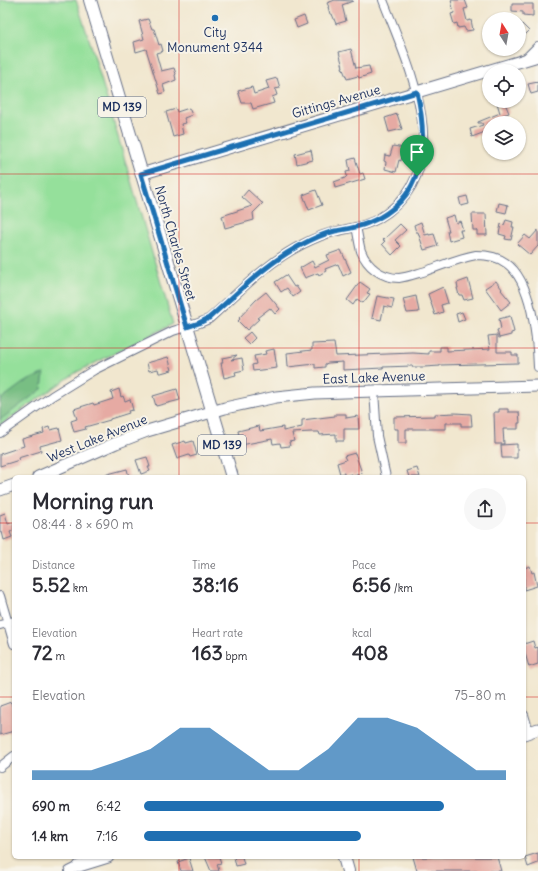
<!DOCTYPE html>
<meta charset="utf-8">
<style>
:root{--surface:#fff;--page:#f7f7f7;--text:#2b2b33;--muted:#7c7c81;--accent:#1f6fb2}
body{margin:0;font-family:Delius,sans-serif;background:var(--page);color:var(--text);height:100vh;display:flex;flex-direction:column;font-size:15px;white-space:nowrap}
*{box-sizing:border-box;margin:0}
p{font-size:13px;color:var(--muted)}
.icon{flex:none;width:22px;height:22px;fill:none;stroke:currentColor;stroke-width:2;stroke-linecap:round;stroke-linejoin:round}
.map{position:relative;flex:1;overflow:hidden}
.drawer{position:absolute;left:12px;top:475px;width:514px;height:384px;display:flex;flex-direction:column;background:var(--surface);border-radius:6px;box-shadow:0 1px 3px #0004}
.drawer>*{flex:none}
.needle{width:26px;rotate:349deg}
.tools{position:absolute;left:482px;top:12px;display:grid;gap:8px}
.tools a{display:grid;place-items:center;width:44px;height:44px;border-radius:50%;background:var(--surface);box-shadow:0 1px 3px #0004;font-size:20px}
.pin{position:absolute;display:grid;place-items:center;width:34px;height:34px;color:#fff;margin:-41px -17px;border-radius:50% 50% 50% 0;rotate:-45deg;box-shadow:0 0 4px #0007}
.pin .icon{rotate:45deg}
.round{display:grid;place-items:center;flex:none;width:42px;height:42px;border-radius:21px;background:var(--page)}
.headline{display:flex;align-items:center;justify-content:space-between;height:68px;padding:0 20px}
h1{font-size:22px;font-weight:800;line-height:30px}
.stats{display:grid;grid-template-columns:repeat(3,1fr);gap:6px;height:68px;padding:4px 20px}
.stats div{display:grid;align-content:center}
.stats b{font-size:20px;font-weight:800}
.stats small{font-size:11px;font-weight:400}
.stats p{font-size:11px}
.chart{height:112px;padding:8px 20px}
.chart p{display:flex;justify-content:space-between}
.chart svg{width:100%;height:72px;margin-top:4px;fill:var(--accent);opacity:.7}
ul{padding:0 20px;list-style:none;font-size:13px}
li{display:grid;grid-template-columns:64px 48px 1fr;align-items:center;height:30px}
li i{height:10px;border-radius:5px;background:var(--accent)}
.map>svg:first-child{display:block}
.green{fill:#95e09b;stroke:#58887c}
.forest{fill:#78be83;stroke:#4a7670}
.building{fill:#e6aaa3}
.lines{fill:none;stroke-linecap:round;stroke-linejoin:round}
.street-casing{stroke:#666f86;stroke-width:10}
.secondary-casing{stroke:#666f86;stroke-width:13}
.primary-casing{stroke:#666f86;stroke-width:14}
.street{stroke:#fff;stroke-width:8}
.secondary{stroke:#fff;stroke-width:11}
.primary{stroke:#fff;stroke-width:12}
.route-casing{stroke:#fff;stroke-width:8}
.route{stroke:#1f6fb2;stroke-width:5}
.grid{fill:none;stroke:#d62828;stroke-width:1;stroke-opacity:0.55}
.poi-dot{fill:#1f6fb2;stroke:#f7f3e8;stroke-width:1.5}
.labels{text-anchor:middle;stroke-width:4;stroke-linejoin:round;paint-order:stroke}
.shield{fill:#f7f3e8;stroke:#5d6a87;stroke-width:1}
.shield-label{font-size:12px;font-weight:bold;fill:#1b2f5e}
.poi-label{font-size:13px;fill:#1b2f5e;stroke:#f7f3e8}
.street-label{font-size:13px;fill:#1b2f5e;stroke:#f7f3e8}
</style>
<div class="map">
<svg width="538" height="871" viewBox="0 0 538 871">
<rect width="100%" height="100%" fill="#f7f3e8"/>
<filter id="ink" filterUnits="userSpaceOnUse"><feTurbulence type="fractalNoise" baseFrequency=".025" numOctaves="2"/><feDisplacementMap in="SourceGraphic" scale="8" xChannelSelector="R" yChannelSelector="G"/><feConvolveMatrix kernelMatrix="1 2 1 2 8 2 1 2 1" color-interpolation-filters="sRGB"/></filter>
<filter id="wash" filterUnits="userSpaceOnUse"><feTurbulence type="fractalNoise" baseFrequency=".012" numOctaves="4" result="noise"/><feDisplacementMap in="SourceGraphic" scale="16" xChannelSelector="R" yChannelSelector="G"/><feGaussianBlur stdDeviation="0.9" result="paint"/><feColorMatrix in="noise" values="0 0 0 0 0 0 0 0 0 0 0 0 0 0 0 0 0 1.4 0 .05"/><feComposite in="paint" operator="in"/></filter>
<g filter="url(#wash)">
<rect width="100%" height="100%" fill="#f1e7cf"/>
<path class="green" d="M0,0h76l16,48 81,276 -96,48 -77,53z"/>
<path class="forest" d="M44,373l-2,16 -42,31v-20l23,-17z"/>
<g id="blocks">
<g class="building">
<path d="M335,0l18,1 -11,4 4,16 -10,3 -4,-10h-2l-2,-7h1l-2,-4z"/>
<path d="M451,0h14l3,8 -4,1 3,12 4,-1 2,10 -7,1 -2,-4 -6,1 -1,-5 -3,1 -3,-10 3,-1z"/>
<path d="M512,4h21v12l-10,-1v-3l-11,-1z"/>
<path d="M304,16l3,8 -10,4 -3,-8z"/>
<path d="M148,19l4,10h2l5,16 2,-1 2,7 -7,2 5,18 13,-3 2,6 -1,1 1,5 -13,5 2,7 -5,2 -14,-45 -10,3 -2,-10 10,-3 -5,-18z"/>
<path d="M519,21l10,10 -10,10z"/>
<path d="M351,49l5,19 13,-2 2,8 -12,4 -1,-2 -11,3 -5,-12h1l-4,-15z"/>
<path d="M277,78l3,10 -5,1 2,6 -5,2 2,6 -21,6 -2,-6h-9l-4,-12 14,-4 2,7 15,-5 -3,-8z"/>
<path d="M538,82v10l-7,2 -3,-10z"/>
<path d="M504,101l5,12 -6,2 2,6 -6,2h-10v18h-1l-3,-9 -13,5 -2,-8 13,-4 -1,-2h-4v-1l22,-9 -3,-10z"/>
<path d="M189,108l3,7 -8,3 2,5 -5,1 2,10 -10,3 -7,-25 10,-3 1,3z"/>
<path d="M397,114l5,15 -13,3 -4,-14z"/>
<path d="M393,146l11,2 -3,13 -2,-1 -3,12 -11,-3 1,-7 -2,-1 1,-6 5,1z"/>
<path d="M311,150l2,10 -16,4 -2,-10z"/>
<path d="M355,158l5,16 3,-1 2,6 -30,9 -1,-6 11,-4 2,-2 -1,-4 4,-1 -2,-11z"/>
<path d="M248,190l14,13h1l-10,10 1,7 -29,8 -3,-12 30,-10 -10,-9z"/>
<path d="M316,190l6,15 -13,5 -6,-15z"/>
<path d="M467,196l2,8 -8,2 -2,-8z"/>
<path d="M499,203l9,2 -2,8 -9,-2z"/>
<path d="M472,214h14l1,21h-10v-5h-4z"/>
<path d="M454,215l2,8 4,-2 3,9h-3l2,7 -13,4 -2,-10h2l-4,-13z"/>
<path d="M506,220l7,2 -1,5h2l-3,13 -6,-1 1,-3 -7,-2 2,-10 3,1z"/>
<path d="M421,222l4,13 4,-1v1l5,-1 4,12 -14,4 -6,-18h-2l-2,-7z"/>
<path d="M400,224l6,6 -11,10 6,6 -9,9 -10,-11 3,-3 -2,-1z"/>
<path d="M538,230v16l-8,9 -13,-11 8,-9 5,4z"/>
<path d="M341,250l10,22 -8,4 -5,-12 -13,5 1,2 -7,4 -1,-2 -13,5 -5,-10 12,-7 3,6 14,-7 -2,-5z"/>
<path d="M286,275l8,12 2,-1 4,6 -7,5 -6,-9 -6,4 -6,-10z"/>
<path d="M468,279l5,19 -9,2 -2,-5h-3l-2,-7h1l-1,-5z"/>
<path d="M496,281l6,8 -1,1 10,12 -10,8 -16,-22z"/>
<path d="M360,282l10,7 -3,4 3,1 -7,9 -6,-4 -4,6 -6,-5z"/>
<path d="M443,287l5,16 -7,2 2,7 -8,3 -7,-21z"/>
<path d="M266,292l14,17 -5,5 -5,-6 -13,10 2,1 -12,11 -9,-9 2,-2 -1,-1 17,-18z"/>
<path d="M377,296l17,3 -2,9 -8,-2 -3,14 -9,-2z"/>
<path d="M416,296l3,16 -12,1 -4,-14z"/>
<path d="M462,312l3,7 -7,3 -2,-8z"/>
<path d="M510,316l4,16 -3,1v2l-12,3 -2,-8 4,-1 -2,-10z"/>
<path d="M250,332l5,6 -6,6 -6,-6z"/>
<path d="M497,335v17h15v3h6v8l-78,2v1l-16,1h-12v-1l-29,1v1l-40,2v-8l-15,1 -3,1v3l-10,1v-4l-27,3v-1l-1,-13 25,-3v-6l22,-1 2,13 77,-3 16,1v-3h11v-4h7v4l43,-2 -2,-13z"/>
<path d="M274,349l3,19 -24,3 -1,-6 4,-1 -2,-8 12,-2 -1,-3z"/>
<path d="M237,355l-6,5 11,-2 2,12 -9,2 1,3 -12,3 -3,-15h2l-1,-5z"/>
<path d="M168,357l4,13 -11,3h-2l-1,-4 -9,2 -2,-8z"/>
<path d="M119,389l2,8 2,-1 2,5 5,-2 3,11 -5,1 1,2 -19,6v1l-25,7 1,2 -12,3 -3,-11 6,-2 -3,-10 19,-6 1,2 19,-6 -2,-7z"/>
<path d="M177,389l3,11 -24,6 -3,-10z"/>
<path d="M499,409h9v3h11l1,11h-2v6h-15l1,15h-9l-1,-32h5z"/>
<path d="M455,413l16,1 1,12h-11v-3h-15v6h-40v14h-8v-14h-4v-12l41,-1v-2z"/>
<path d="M335,414h11v4l12,-2 1,13h-15v12h-8v-7l-16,1 -1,-3h-8l-19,1 2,8 -5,1 1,4 -9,1 -1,-4 -7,1 -1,-5 -31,6 -3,-14 21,-5 1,5 23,-4v4l19,-4v-7l33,-4z"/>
<path d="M49,427l1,3 9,-2 3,12 -22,6 1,5 -23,7 1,2 -19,6v-12l24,-8 -2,-7 22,-6 -1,-4z"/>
<path d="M185,441l1,2 7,-2 4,14 -7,2 -1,-2 -12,4 -5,-14z"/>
<path d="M517,444v14h-15l-1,-13z"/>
<path d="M355,453l7,20 -9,3 -1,-2 -8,2v-3l-4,1 -3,-11 9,-3 -2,-4z"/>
<path d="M147,457l3,10h-2l2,4 -9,3 -5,-14z"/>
<path d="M417,468l3,9h-11l-2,-6z"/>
<path d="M127,469l2,8h-24l-1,-2z"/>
<path d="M5,513l3,11 6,-2v8l-4,2 2,5 -8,3 -2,-8 -2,1v-18z"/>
<path d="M530,566l2,7 2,-1 3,14 -13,4v-22z"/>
<path d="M533,641l2,7 3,-1v17l-9,3 -5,-17v-6z"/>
<path d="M11,702l3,9v20l-14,4v-29z"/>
<path d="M538,853v10l-10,4 -3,-10z"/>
<path d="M205,857h14l2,6 -4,1 2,7h-8z"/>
<path d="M234,857h8l2,7 -8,2z"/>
<path d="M413,857h84l4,14h-84z"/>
<path d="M189,858l4,13h-12l-3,-9z"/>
</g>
</g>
</g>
<g filter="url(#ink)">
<use href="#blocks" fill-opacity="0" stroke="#666f86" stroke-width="1"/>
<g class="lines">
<g class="street-casing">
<g id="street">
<path d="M524,60l14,-14"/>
<path d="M356,227c2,8 3,17 5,24 6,16 21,27 38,27 9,-1 19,-5 27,-7 17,-6 33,-13 50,-16 10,0 21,1 30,8 26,18 31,75 32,104"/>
<path d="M374,391l3,45 9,41"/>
<path d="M0,433l52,-37 42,-26 79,-39 26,-8 10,-4c30,-27 58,-57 94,-75 10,-5 21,-10 31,-12 15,-4 30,-5 44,-13 83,-50 31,-151 5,-219"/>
<path d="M0,596l14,48"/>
<path d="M0,625l14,-4"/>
<path d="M524,715l5,17"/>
<path d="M0,767l14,-11"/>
<path d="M69,871l10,-5"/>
</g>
</g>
<g class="secondary-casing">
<g id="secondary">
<path d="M141,174l397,-118"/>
<path d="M38,477l78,-34 31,-12 78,-23 51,-11 39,-4 59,-2 164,-5"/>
<path d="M0,490l14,-5"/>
<path d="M524,734l14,-5"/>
<path d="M79,866l29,-9"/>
</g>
</g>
<g class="primary-casing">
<g id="primary">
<path d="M90,0l142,477"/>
<path d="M344,857l4,14"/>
</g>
</g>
<use href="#street" class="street"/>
<use href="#secondary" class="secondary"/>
<use href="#primary" class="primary"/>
</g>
</g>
<g class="lines" filter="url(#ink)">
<g class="route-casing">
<path id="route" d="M417,92c12,53 8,108 -49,131 -11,5 -22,6 -33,8 -12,3 -23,8 -34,14 -36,19 -62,47 -92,73l-10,5 -12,4 -46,-153z"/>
</g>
<use href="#route" class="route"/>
</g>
<path class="grid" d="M179,0v477M359,0v477M0,174h538M0,348h538M0,523h14M524,523h14M0,697h14M524,697h14M179,857v14M359,857v14"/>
<circle class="poi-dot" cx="215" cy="18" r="4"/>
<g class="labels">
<g class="shield">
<rect x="98" y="97" width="48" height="20" rx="3"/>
<rect x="198" y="435" width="48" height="20" rx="3"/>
</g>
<g class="shield-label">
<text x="122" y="111">MD 139</text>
<text x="222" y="449">MD 139</text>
</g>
<g class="poi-label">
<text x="215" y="37">City<tspan x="215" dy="15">Monument 9344</tspan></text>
</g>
<g class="street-label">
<text transform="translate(336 101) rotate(-16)" y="5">Gittings Avenue</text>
<text transform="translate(176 243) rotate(74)" y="5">North Charles Street</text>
<text transform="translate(374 377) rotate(-2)" y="5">East Lake Avenue</text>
<text transform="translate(97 438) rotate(-22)" y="5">West Lake Avenue</text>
</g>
</g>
</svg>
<div class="tools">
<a><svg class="needle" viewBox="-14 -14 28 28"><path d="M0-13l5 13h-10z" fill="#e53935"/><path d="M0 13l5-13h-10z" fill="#7c7c81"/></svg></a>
<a><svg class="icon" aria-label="locate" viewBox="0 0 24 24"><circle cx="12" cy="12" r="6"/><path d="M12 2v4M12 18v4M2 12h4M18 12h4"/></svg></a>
<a><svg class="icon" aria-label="layers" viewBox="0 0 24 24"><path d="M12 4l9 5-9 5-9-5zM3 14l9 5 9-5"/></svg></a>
</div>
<div class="pin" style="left:417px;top:176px;background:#1e9e55"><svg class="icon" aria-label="arrive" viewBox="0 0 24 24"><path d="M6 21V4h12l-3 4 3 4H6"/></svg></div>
<section class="drawer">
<div class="headline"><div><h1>Morning run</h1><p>08:44 · 8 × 690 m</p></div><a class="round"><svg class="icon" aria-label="share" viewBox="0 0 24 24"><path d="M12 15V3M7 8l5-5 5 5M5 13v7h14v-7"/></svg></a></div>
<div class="stats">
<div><p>Distance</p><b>5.52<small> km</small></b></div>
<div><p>Time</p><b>38:16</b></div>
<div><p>Pace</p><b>6:56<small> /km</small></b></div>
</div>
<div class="stats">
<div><p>Elevation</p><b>72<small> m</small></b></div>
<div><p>Heart rate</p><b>163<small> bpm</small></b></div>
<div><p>kcal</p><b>408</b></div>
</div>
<div class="chart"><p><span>Elevation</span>75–80 m</p>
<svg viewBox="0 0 160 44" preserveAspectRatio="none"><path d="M0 44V38L10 38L20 38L30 32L40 25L50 12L60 12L70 25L80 38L90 38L100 25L110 6L120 6L130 12L140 25L150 38L160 38V44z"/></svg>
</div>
<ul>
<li><b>690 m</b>6:42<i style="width:83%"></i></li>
<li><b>1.4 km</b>7:16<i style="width:60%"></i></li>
</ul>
</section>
</div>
